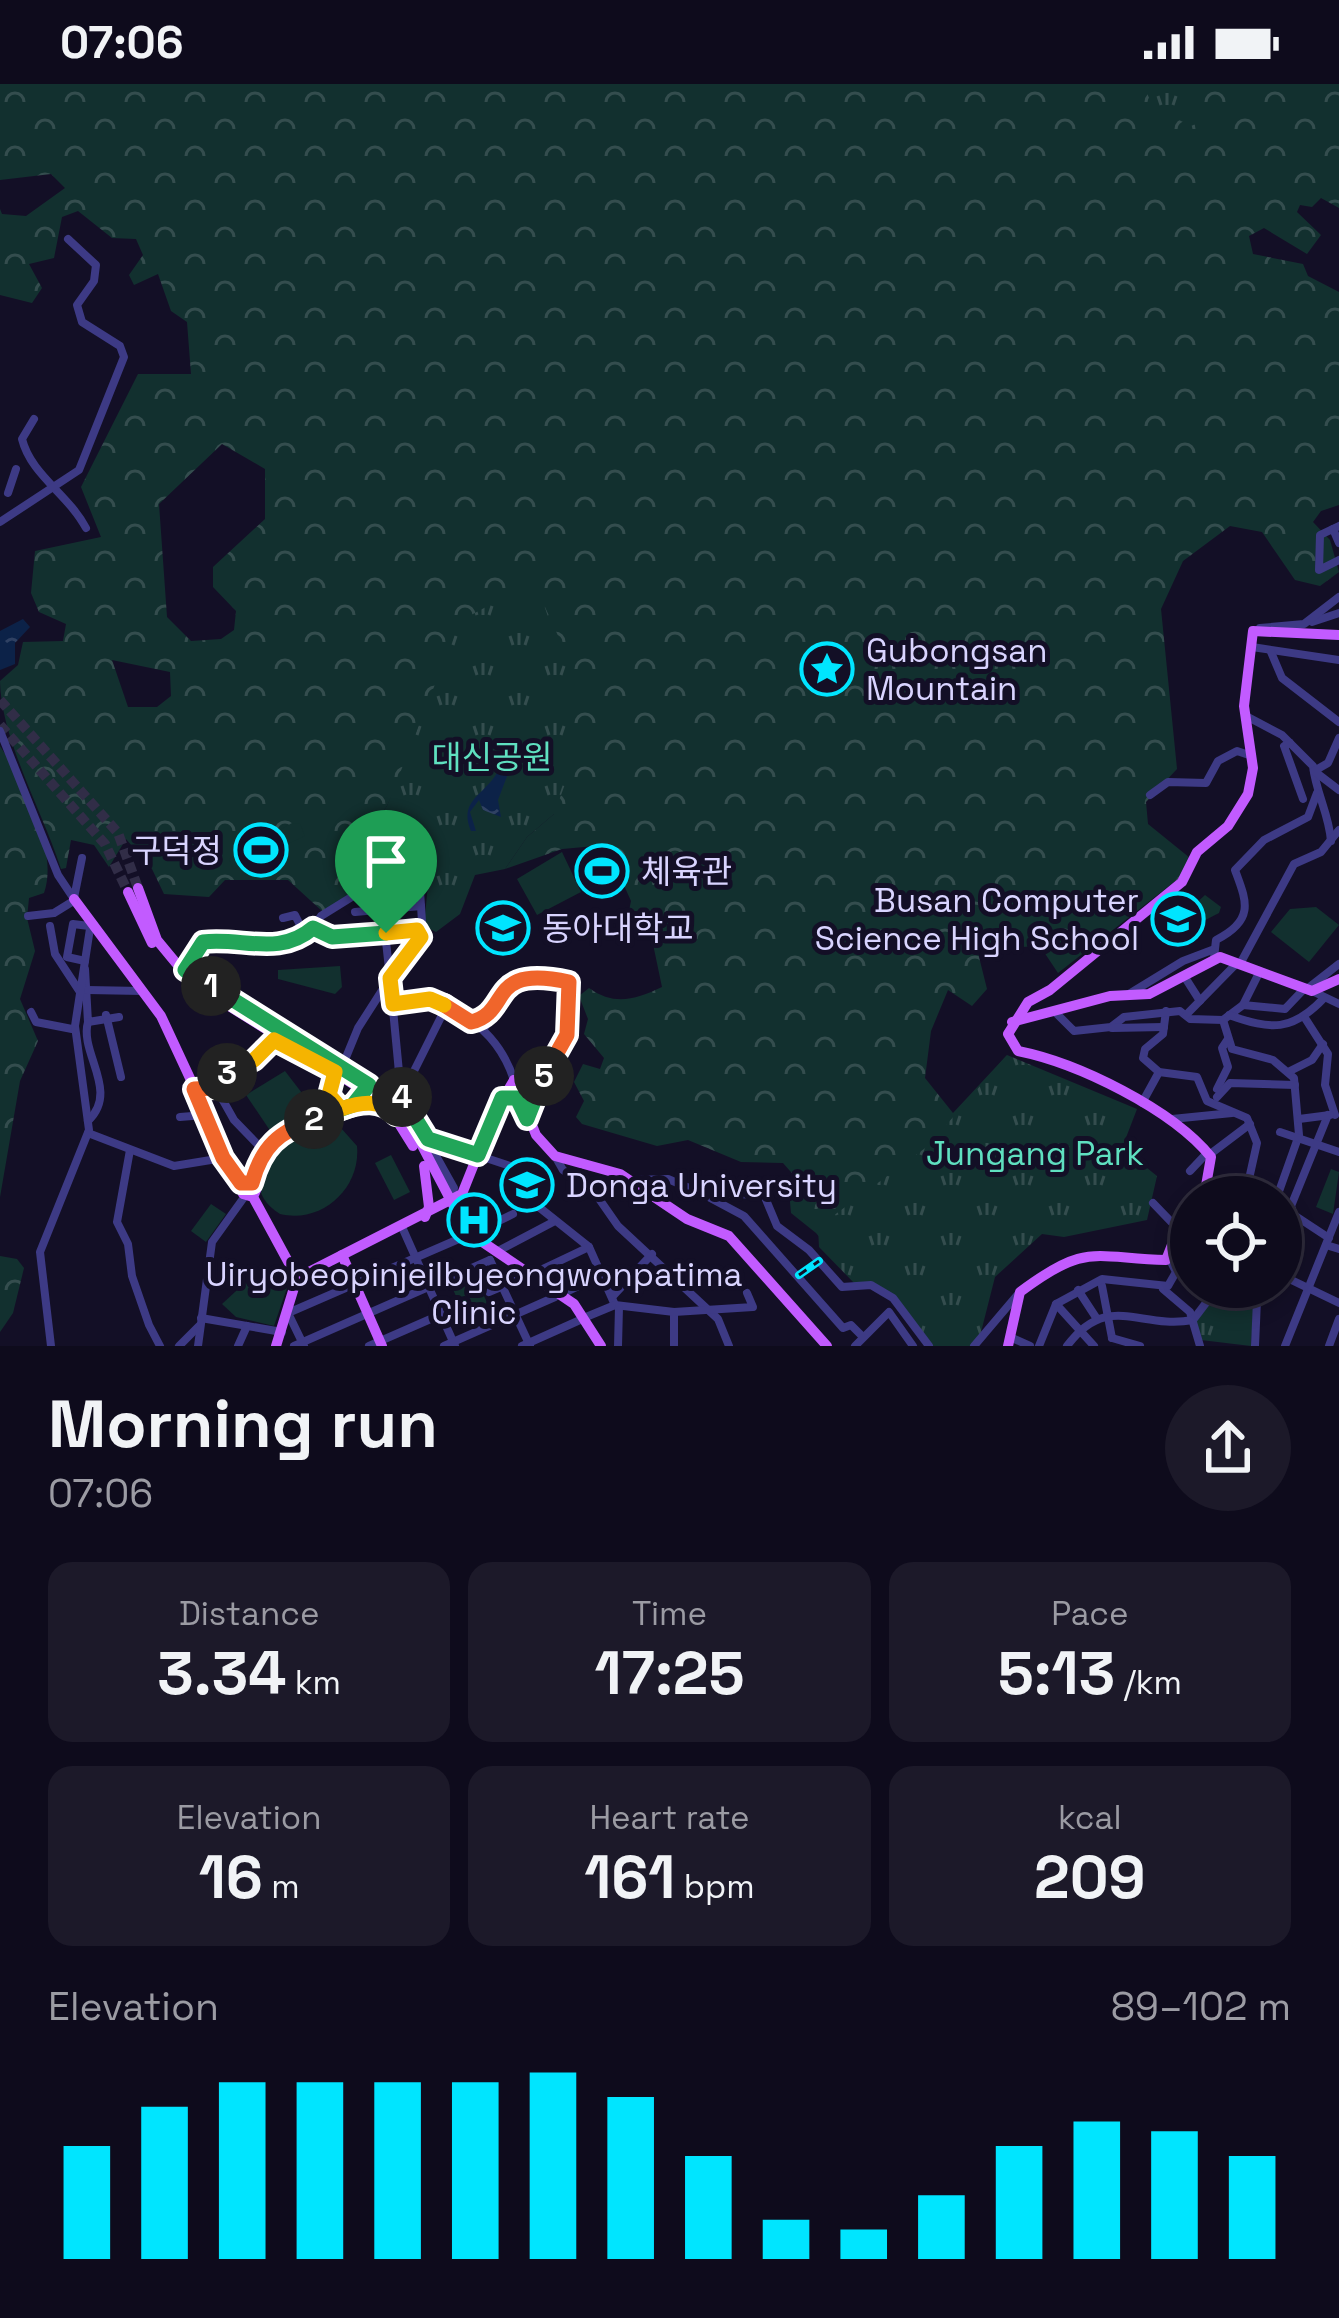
<!DOCTYPE html>
<meta charset="utf-8">
<style>
:root{--surface:#0e0b1c;--page:#1c1929;--text:#f1f3f6;--muted:#9b9ba3;--line:#2e2b3b;--accent:#00e5ff}
body{margin:0;font-family:"Space Grotesk","Noto Sans KR",sans-serif;background:var(--page);color:var(--text);height:100vh;display:flex;flex-direction:column;font-size:45px;white-space:nowrap}
*{box-sizing:border-box;margin:0}
p{font-size:39px;color:var(--muted)}
.icon{flex:none;width:66px;height:66px;fill:none;stroke:currentColor;stroke-width:2;stroke-linecap:round;stroke-linejoin:round}
.map{position:relative;height:1262px;overflow:hidden}
.details{display:flex;flex-direction:column;background:var(--surface);flex:1}
.details>*{flex:none}
.buttons{position:absolute;left:1170px;top:1092px;display:grid;gap:24px}
.buttons a{display:grid;place-items:center;width:132px;height:132px;border-radius:50%;background:var(--surface);box-shadow:0 6px 18px #0003,0 0 0 3px var(--line);font-size:60px}
.pin{position:absolute;display:grid;place-items:center;width:102px;height:102px;color:#fff;margin:-123px -51px;border-radius:50% 50% 50% 0;rotate:-45deg;box-shadow:0 0 12px #0007}
.pin .icon{rotate:45deg}
.km{position:absolute;width:60px;height:60px;margin:-30px;border-radius:50%;background:#222;color:#fff;font-size:33px;line-height:60px;text-align:center}
.round{display:grid;place-items:center;flex:none;width:126px;height:126px;border-radius:63px;background:var(--page)}
.headline{display:flex;align-items:center;justify-content:space-between;height:204px;padding:0 48px}
h1{font-size:66px;font-weight:600;line-height:90px}
.stats{display:grid;grid-template-columns:repeat(3,1fr);gap:18px;height:204px;padding:12px 48px}
.stats div{display:grid;align-content:center;border-radius:24px;background:var(--page);text-align:center}
.stats b{font-size:60px;font-weight:600}
.stats small{font-size:33px;font-weight:400}
.stats p{font-size:33px}
.chart{height:336px;padding:24px 48px}
.chart p{display:flex;justify-content:space-between}
.chart svg{width:100%;height:216px;margin-top:12px;stroke:var(--accent);stroke-width:6}
.status{display:flex;justify-content:space-between;align-items:center;height:84px;padding:0 60px;background:var(--surface);direction:ltr}
.status svg{height:33px;fill:currentColor}
.map>svg:first-child{display:block}
.forest{fill:url(#forest-crowns);fill-rule:evenodd}
.park{fill:url(#park-tufts)}
.garden{fill:#12302f}
.water{fill:url(#water-ripples)}
.lines{fill:none;stroke-linecap:round;stroke-linejoin:round}
.major-tunnel{stroke:#312d47;stroke-width:10;stroke-dasharray:10 5;stroke-linecap:butt}
.minor{stroke:#3d3a85;stroke-width:8}
.major{stroke:#c25bff;stroke-width:10}
.rail-casing{stroke:#00e5ff;stroke-width:8}
.rail{stroke:#130f26;stroke-width:3;stroke-dasharray:9;stroke-linecap:butt}
.split-1-casing{stroke:#fff;stroke-width:24}
.split-2-casing{stroke:#fff;stroke-width:24}
.split-3-casing{stroke:#fff;stroke-width:24}
.split-4-casing{stroke:#fff;stroke-width:24}
.split-5-casing{stroke:#fff;stroke-width:24}
.split-6-casing{stroke:#fff;stroke-width:24}
.split-7-casing{stroke:#fff;stroke-width:24}
.split-1{stroke:#22a559;stroke-width:15}
.split-2{stroke:#22a559;stroke-width:15}
.split-3{stroke:#f0652b;stroke-width:15}
.split-4{stroke:#f5b400;stroke-width:15}
.split-5{stroke:#22a559;stroke-width:15}
.split-6{stroke:#f0652b;stroke-width:15}
.split-7{stroke:#f5b400;stroke-width:15}
.labels{text-anchor:middle;stroke-width:10;stroke-linejoin:round;paint-order:stroke}
.poi-label{font-size:33px;fill:#d9d4ff;stroke:#130f26;text-anchor:start}
.park-label{font-size:33px;fill:#5fe0c0;stroke:#130f26}
</style>
<div class="status"><b>07:06</b><svg viewBox="0 0 49 12"><path d="M0 12V9h3v3zM5 12V6h3v6zM10 12V3h3v9zM15 12V0h3v12zM26 1h20v11H26zM47 4h2v5h-2z"/></svg></div>
<div class="map">
<svg width="1339" height="1262" viewBox="0 0 1339 1262">
<defs>
<pattern id="forest-crowns" width="20" height="18" patternUnits="userSpaceOnUse" patternTransform="scale(3)"><rect width="20" height="18" fill="#12302f"/><path d="M2 6a3 3 0 1 1 6 0M12 15a3 3 0 1 1 6 0" fill="none" stroke="#344d4e"/></pattern>
<pattern id="park-tufts" width="24" height="20" patternUnits="userSpaceOnUse" patternTransform="scale(3)"><rect width="24" height="20" fill="#12302f"/><path d="M3 7l-1-3M5 7V3M7 7l1-3M15 17l-1-3M17 17v-4M19 17l1-3" fill="none" stroke="#344d4e"/></pattern>
<pattern id="water-ripples" width="26" height="14" patternUnits="userSpaceOnUse" patternTransform="scale(3)"><rect width="26" height="14" fill="#0c2248"/><path d="M2 4q2-2 4 0t4 0M15 11q2-2 4 0t4 0" fill="none" stroke="#2f4163"/></pattern>
</defs>
<rect width="100%" height="100%" fill="#130f26"/>
<g class="forest">
<path d="M0,0h1339v124l-18,-10 -9,9 -12,-2 -3,7 24,23 -14,19 -43,-26 -15,8 4,18 50,10 5,12 31,16v213l-18,6 -8,11 17,18 9,32 -19,14 -25,-6 -33,-48 -32,-6 -47,35 -22,48 16,160 -31,33 2,22 42,34 -11,20 -121,95 -18,-27 -63,3 10,40 -15,17 -24,-16 -17,41 -6,47 28,35 54,-58 -117,228 -41,-11 -33,-39 -25,-20 -2,-23 9,-10 -15,-17 -42,-1 -53,-22 -31,6 -75,-22 -6,-7 8,-16 -10,-19 9,-18 17,5 4,-11 -20,-24 4,-15 -9,-23 10,-8c25,18 46,12 73,-1l-14,-67 -19,-9 2,-10 -25,-56 -44,4 -57,20 22,-32 27,-23 -145,-57 -22,49 -31,43 9,48 -43,14 -34,-31h-63l-16,17 -45,-3 -12,-25 -26,-30 -17,28 -15,-22 -23,-5 -5,28 -5,1c-19,-59 -60,-130 -61,-188l18,-16 5,-23 40,-1 3,-17 -27,-12 -8,-19 4,-42 66,-14 -20,-50 57,-113h53l-4,-52 -16,-11 -13,-37 -24,11 -5,-10 14,-20 -7,-16 -24,-1 -34,-27 -16,6 -8,41 -25,6 13,24 -10,15 -32,-8v-86l2,5 24,2 39,-28 -14,-14 -51,6zM222,360l43,25v50l-52,48v20l23,24 -2,19 -13,9 -30,2 -24,-24 -8,-113zM112,576l58,12 1,24 -14,11h-29z"/>
<path d="M0,662c24,37 59,104 44,147l-15,5 -2,20 8,33 -15,48 18,42 -18,40 -20,116z"/>
<path d="M0,1172l17,3 7,9 -11,45 -13,19z"/>
</g>
<g class="park">
<path d="M1143,0h54l13,34 -19,8 -38,-19z"/>
<path d="M512,509l33,14 24,53 6,97 -21,57 -27,23 -22,32 -30,6 -15,39 -24,18 -12,-6 4,-41 -63,12 -9,-48 31,-43 73,-185z"/>
<path d="M1007,971l130,54 -15,39 35,28 -10,44 -83,17 -22,-3 -47,43 -14,55 -10,14h-40c-21,-30 -35,-62 -75,-61l-37,-38 -1,-20 110,-81z"/>
<path d="M1221,1203h21l12,13 -3,46 -50,-6 -7,-19z"/>
</g>
<g class="garden">
<path d="M292,739l8,1 5,12 -72,33 -4,-10z"/>
<path d="M562,768l19,40 -44,23 -20,-36z"/>
<path d="M1205,811l16,12 -2,6 -33,17 -9,-9z"/>
<path d="M1316,823l23,18 -30,37 -38,-30 19,-23z"/>
<path d="M340,882l2,21 -7,7 -57,-15v-9z"/>
<path d="M285,987l30,39 -44,22 -25,-37z"/>
<path d="M323,1039l18,5 16,18c4,42 -35,78 -77,68 -51,-32 3,-85 43,-91z"/>
<path d="M391,1071l19,37 -16,8 -19,-37z"/>
<path d="M1331,1085l8,3 -6,42 -17,-7z"/>
<path d="M211,1120l15,10 -20,28 -15,-11z"/>
<path d="M263,1182l24,22 -13,38 -38,-9 -14,-13z"/>
<path d="M476,1194l13,29 -24,10 -13,-30z"/>
</g>
<g class="water">
<path d="M23,535l7,8 -15,16v21l-15,6v-39z"/>
<path d="M511,682l-13,34 3,17 -18,-7 -4,-10 -9,12 6,19h-5c-14,-32 17,-37 28,-62z"/>
</g>
<g class="lines">
<g class="major-tunnel">
<path d="M0,616l118,133 20,55"/>
<path d="M0,641l105,119 23,48"/>
</g>
<g class="minor">
<path d="M34,335l-12,20c9,36 46,55 64,89"/>
<path d="M8,409l8,-24"/>
<path d="M0,438l79,-52 45,-113 -4,-11 -38,-24 -5,-17 17,-24 2,-16 -28,-26"/>
<path d="M1339,442l-19,9 -1,35 20,-10"/>
<path d="M1333,445l6,14"/>
<path d="M1312,538l27,-9"/>
<path d="M1260,544l44,-4 35,-27"/>
<path d="M1252,563l87,13"/>
<path d="M1271,568l11,26 57,44"/>
<path d="M1246,632l36,19 31,31c3,27 16,48 18,75"/>
<path d="M0,647l58,144 16,24"/>
<path d="M1339,654l-11,25 -14,8 25,19"/>
<path d="M1290,659l-6,3 19,53"/>
<path d="M1150,711l18,-13 38,1 12,-22 19,-10 15,5"/>
<path d="M74,814l8,-40"/>
<path d="M421,822l2,32 5,-3 -3,-6"/>
<path d="M355,828l66,-6 -1,-15"/>
<path d="M28,832l26,-3 21,-13"/>
<path d="M283,834l12,-3 5,10 13,3 8,-12 58,-36"/>
<path d="M50,842l5,28 25,38"/>
<path d="M1214,874l2,-18c40,-20 30,-40 19,-70l29,-30 44,-23 9,-24"/>
<path d="M85,877l-18,-4 6,-33 16,2"/>
<path d="M1240,880l54,-100 27,-12 18,-22"/>
<path d="M85,885l3,53 31,-5"/>
<path d="M185,886l10,-23c34,-19 79,15 118,-19l19,9 88,-6"/>
<path d="M1186,895l14,22"/>
<path d="M1307,905l32,-25"/>
<path d="M87,906l55,1"/>
<path d="M1312,907l27,13"/>
<path d="M1129,910l54,-33 29,-11"/>
<path d="M393,920c55,-11 104,24 121,76"/>
<path d="M1243,921l17,-34"/>
<path d="M446,923l-44,88 52,93 -3,14"/>
<path d="M1166,927l-3,23 -18,15 -2,9 16,14 38,5 10,24 40,17 10,25 -12,54"/>
<path d="M31,928l5,10 36,7"/>
<path d="M1055,928l19,19 37,-4 13,-10 56,-6 10,8 33,1 20,-15 42,4 19,-20"/>
<path d="M106,931l15,62"/>
<path d="M1186,931l51,-52"/>
<path d="M1229,931c42,15 63,17 95,-17"/>
<path d="M1305,934l23,36 -3,31 10,30"/>
<path d="M483,935l6,3 -5,6 -5,-4z"/>
<path d="M1223,936l9,29 41,11 21,18 5,57 -22,62"/>
<path d="M88,938c-9,31 32,69 0,99"/>
<path d="M471,938c21,-5 24,-31 43,-40 22,-10 37,3 58,-6l-5,59 -39,82"/>
<path d="M1112,944l52,-1"/>
<path d="M342,983l16,-39 32,-50 -9,-82"/>
<path d="M1290,987l22,-11 11,-16"/>
<path d="M335,989l-6,22 12,14"/>
<path d="M216,1004c15,-21 35,-24 50,-44l17,-2"/>
<path d="M216,1004l18,32 29,30"/>
<path d="M1217,1005l11,-22 -6,-19 6,-9"/>
<path d="M401,1009l-11,-115 31,-41"/>
<path d="M1217,1013l13,-14 65,2"/>
<path d="M1142,1019l17,-31"/>
<path d="M1328,1031l-37,91 3,9 35,23"/>
<path d="M180,1033l25,-2"/>
<path d="M1172,1035l60,-6"/>
<path d="M1299,1035l31,-4"/>
<path d="M1280,1048l59,20"/>
<path d="M88,1049l86,33 49,-8"/>
<path d="M429,1055l81,27 25,38 54,43 26,58"/>
<path d="M130,1066l-13,72 11,22 4,32 17,49 11,21"/>
<path d="M1209,1071l41,-31"/>
<path d="M555,1072l8,14 32,23 23,33 100,93 11,27"/>
<path d="M1190,1087l17,-18"/>
<path d="M633,1096l35,-1 33,14 63,2 13,31 32,24 33,37 29,-2 22,13 36,48"/>
<path d="M252,1099c23,-82 81,-45 113,-91"/>
<path d="M701,1109l43,23 99,112 8,-3 11,11"/>
<path d="M1153,1119l25,26"/>
<path d="M402,1143l53,119"/>
<path d="M474,1149l39,-19"/>
<path d="M1326,1161l13,4"/>
<path d="M496,1168l59,-31"/>
<path d="M490,1176l40,86"/>
<path d="M532,1190l57,-27"/>
<path d="M1281,1191l58,28"/>
<path d="M1102,1202l10,52"/>
<path d="M1245,1203l12,13 -2,46"/>
<path d="M1163,1205l27,23 10,34"/>
<path d="M1078,1206l19,29"/>
<path d="M489,1208l36,-15"/>
<path d="M562,1210l40,-19"/>
<path d="M612,1213l40,-43"/>
<path d="M1056,1220l38,42"/>
<path d="M674,1228v34"/>
<path d="M586,1233l29,-12 59,7 79,-5 -6,-14"/>
<path d="M201,1234l81,14"/>
<path d="M1010,1253l20,9"/>
<path d="M1112,1254l28,8"/>
<path d="M51,1262l-11,-94 49,-122 -14,-104 16,-104"/>
<path d="M179,1262l20,-20"/>
<path d="M198,1262l14,-104 33,-46"/>
<path d="M238,1262l9,-20"/>
<path d="M294,1262l196,-86"/>
<path d="M304,1262l-16,-33 180,-78"/>
<path d="M369,1262l73,-32"/>
<path d="M444,1262l111,-49"/>
<path d="M522,1262l58,-26"/>
<path d="M618,1262l1,-39"/>
<path d="M855,1262l34,-34 24,34"/>
<path d="M974,1262l45,-53"/>
<path d="M1039,1262l17,-42 46,-25 66,7 8,-14 -7,-14"/>
<path d="M1067,1262c41,-55 72,-16 126,-26l25,-33"/>
<path d="M1285,1262l54,-134"/>
<path d="M1329,1262l10,-27"/>
</g>
<g class="major">
<path d="M138,804l19,52 19,23 216,137 15,17 53,101 21,23 93,63 27,42"/>
<path d="M128,808l24,51"/>
<path d="M74,815l87,117 81,174"/>
<path d="M210,910l178,112 25,40"/>
<path d="M1012,938l98,-26 39,-2 71,-37 92,34 27,-12"/>
<path d="M514,996l22,55 19,21 65,18 67,45 42,17 98,110"/>
<path d="M424,1082l5,41 -4,10"/>
<path d="M253,1113l4,-9 -10,-5 -4,11 10,3 44,81"/>
<path d="M1204,1113l7,-40c-39,-48 -133,-94 -193,-106l-10,-17 20,-32 22,-12 132,-108 15,-30 31,-26 20,-32 5,-26 -9,-62 9,-75 86,4"/>
<path d="M342,1171l40,91"/>
<path d="M276,1262l21,-68 165,-84 32,-80 20,-34"/>
<path d="M1008,1262l12,-54c67,-50 72,-34 146,-32l13,-33 12,-13"/>
</g>
<g class="rail-casing">
<path id="rail" d="M799,1191l20,-14"/>
</g>
<use href="#rail" class="rail"/>
</g>
<g class="lines">
<g class="split-1-casing">
<path id="split-1" d="M211,902l-26,-16 18,-28c39,-5 76,15 110,-14l19,9 54,-4"/>
</g>
<g class="split-2-casing">
<path id="split-2" d="M211,902l158,99 -16,20 -39,14"/>
</g>
<g class="split-3-casing">
<path id="split-3" d="M227,989l-12,15 -21,1 29,69 18,25h11c10,-37 27,-51 62,-64"/>
</g>
<g class="split-4-casing">
<path id="split-4" d="M227,989l27,-13 20,-20 61,32 -6,23 12,14c20,-7 40,-10 55,6l6,-18"/>
</g>
<g class="split-5-casing">
<path id="split-5" d="M402,1013l26,42 50,16 24,-57h15l10,21 17,-43"/>
</g>
<g class="split-6-casing">
<path id="split-6" d="M444,921l27,17c42,-10 14,-58 98,-40l-2,53 -23,41"/>
</g>
<g class="split-7-casing">
<path id="split-7" d="M386,849l31,-3 4,7 -31,41 3,26 37,-5 14,6"/>
</g>
<use href="#split-1" class="split-1"/>
<use href="#split-2" class="split-2"/>
<use href="#split-3" class="split-3"/>
<use href="#split-4" class="split-4"/>
<use href="#split-5" class="split-5"/>
<use href="#split-6" class="split-6"/>
<use href="#split-7" class="split-7"/>
</g>
<defs>
<g id="sight-ring" transform="scale(2.7)"><circle r="9.5" fill="#130f26" stroke="#00e5ff" stroke-width="1.5"/><path d="M0-6L1.8-2.2L6-1.7L2.9 1.2L3.7 5.4L0 3.3L-3.7 5.4L-2.9 1.2L-6-1.7L-1.8-2.2Z" fill="#00e5ff"/></g>
<g id="stadium-ring" transform="scale(2.7)"><circle r="9.5" fill="#130f26" stroke="#00e5ff" stroke-width="1.5"/><path d="M0-5a6.5 5 0 1 0 0 10a6.5 5 0 1 0 0-10ZM-3.5-1.8h7v3.6h-7Z" fill="#00e5ff"/></g>
<g id="school-ring" transform="scale(2.7)"><circle r="9.5" fill="#130f26" stroke="#00e5ff" stroke-width="1.5"/><path d="M0-5L7-2L0 1L-7-2ZM-4 1L0 2.5L4 1V4Q0 6-4 4Z" fill="#00e5ff"/></g>
<g id="university-ring" transform="scale(2.7)"><circle r="9.5" fill="#130f26" stroke="#00e5ff" stroke-width="1.5"/><path d="M0-5L7-2L0 1L-7-2ZM-4 1L0 2.5L4 1V4Q0 6-4 4Z" fill="#00e5ff"/></g>
<g id="hospital-ring" transform="scale(2.7)"><circle r="9.5" fill="#130f26" stroke="#00e5ff" stroke-width="1.5"/><path d="M-5-5h3v3.5h4V-5h3V5h-3V1.5h-4V5h-3Z" fill="#00e5ff"/></g>
</defs>
<g fill-rule="evenodd">
<use href="#sight-ring" x="827" y="585"/>
<use href="#stadium-ring" x="261" y="766"/>
<use href="#stadium-ring" x="602" y="787"/>
<use href="#school-ring" x="1178" y="835"/>
<use href="#university-ring" x="503" y="844"/>
<use href="#university-ring" x="527" y="1101"/>
<use href="#hospital-ring" x="474" y="1136"/>
</g>
<g class="labels">
<g class="poi-label">
<text x="866" y="578">Gubongsan<tspan x="866" dy="38">Mountain</tspan></text>
<text x="222" y="778" text-anchor="end">구덕정</text>
<text x="641" y="799">체육관</text>
<text x="1139" y="828" text-anchor="end">Busan Computer<tspan x="1139" dy="38">Science High School</tspan></text>
<text x="542" y="856">동아대학교</text>
<text x="566" y="1113">Donga University</text>
<text x="474" y="1202" text-anchor="middle">Uiryobeopinjeilbyeongwonpatima<tspan x="474" dy="38">Clinic</tspan></text>
</g>
<g class="park-label">
<text x="492" y="685">대신공원</text>
<text x="1035" y="1081">Jungang Park</text>
</g>
</g>
</svg>
<div class="buttons">
<a><svg class="icon" aria-label="locate" viewBox="0 0 24 24"><circle cx="12" cy="12" r="6"/><path d="M12 2v4M12 18v4M2 12h4M18 12h4"/></svg></a>
</div>
<div class="pin" style="left:386px;top:849px;background:#1e9e55"><svg class="icon" aria-label="arrive" viewBox="0 0 24 24"><path d="M6 21V4h12l-3 4 3 4H6"/></svg></div>
<b class="km" style="left:211px;top:902px">1</b>
<b class="km" style="left:314px;top:1035px">2</b>
<b class="km" style="left:227px;top:989px">3</b>
<b class="km" style="left:402px;top:1013px">4</b>
<b class="km" style="left:544px;top:992px">5</b>
</div>
<section class="details">
<div class="headline"><div><h1>Morning run</h1><p>07:06</p></div><a class="round"><svg class="icon" aria-label="share" viewBox="0 0 24 24"><path d="M12 15V3M7 8l5-5 5 5M5 13v7h14v-7"/></svg></a></div>
<div class="stats">
<div><p>Distance</p><b>3.34<small> km</small></b></div>
<div><p>Time</p><b>17:25</b></div>
<div><p>Pace</p><b>5:13<small> /km</small></b></div>
</div>
<div class="stats">
<div><p>Elevation</p><b>16<small> m</small></b></div>
<div><p>Heart rate</p><b>161<small> bpm</small></b></div>
<div><p>kcal</p><b>209</b></div>
</div>
<div class="chart"><p><span>Elevation</span>89–102 m</p>
<svg viewBox="0 0 160 44" preserveAspectRatio="none"><path d="M5 44V21M15 44V13M25 44V8M35 44V8M45 44V8M55 44V8M65 44V6M75 44V11M85 44V23M95 44V36M105 44V38M115 44V31M125 44V21M135 44V16M145 44V18M155 44V23"/></svg>
</div>
</section>
